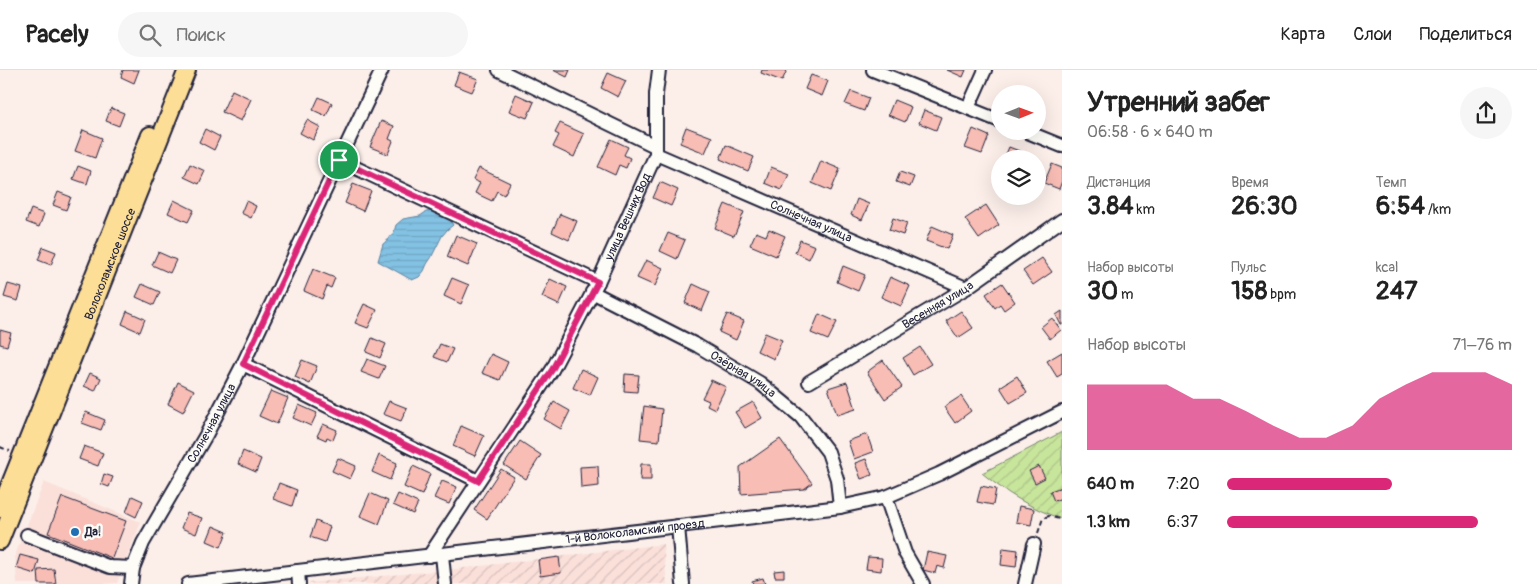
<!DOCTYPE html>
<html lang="ru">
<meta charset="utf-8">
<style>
:root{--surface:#fff;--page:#f6f6f6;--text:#222;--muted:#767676;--line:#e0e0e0;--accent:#db2777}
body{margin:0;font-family:Pangolin,sans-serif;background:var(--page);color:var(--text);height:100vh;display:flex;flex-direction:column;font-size:19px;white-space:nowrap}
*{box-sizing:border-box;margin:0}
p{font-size:16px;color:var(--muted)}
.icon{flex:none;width:28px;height:28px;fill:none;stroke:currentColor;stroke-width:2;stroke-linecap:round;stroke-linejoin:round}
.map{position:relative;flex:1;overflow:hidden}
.details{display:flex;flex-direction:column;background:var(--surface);width:475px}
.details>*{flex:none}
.needle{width:32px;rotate:89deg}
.controls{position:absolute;left:991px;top:15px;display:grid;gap:10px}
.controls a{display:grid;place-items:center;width:55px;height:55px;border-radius:50%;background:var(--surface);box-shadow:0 5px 20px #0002;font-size:25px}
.pin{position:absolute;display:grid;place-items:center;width:42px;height:42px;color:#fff;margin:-21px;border:2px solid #fff;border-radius:50%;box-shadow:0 1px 5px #0007}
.round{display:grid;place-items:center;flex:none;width:52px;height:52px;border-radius:26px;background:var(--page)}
.overview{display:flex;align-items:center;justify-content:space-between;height:85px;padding:0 25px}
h1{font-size:28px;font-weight:700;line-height:38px}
.metrics{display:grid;grid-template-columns:repeat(3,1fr);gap:8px;height:85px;padding:5px 25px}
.metrics div{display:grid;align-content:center}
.metrics b{font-size:25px;font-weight:700}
.metrics small{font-size:14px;font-weight:400}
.metrics p{font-size:14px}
.chart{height:140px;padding:10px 25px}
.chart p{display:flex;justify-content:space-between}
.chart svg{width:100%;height:90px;margin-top:5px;fill:var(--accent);opacity:.7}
ul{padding:0 25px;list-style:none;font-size:16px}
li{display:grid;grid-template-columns:80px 60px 1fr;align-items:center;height:38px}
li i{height:12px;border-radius:6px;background:var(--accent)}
header{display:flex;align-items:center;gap:30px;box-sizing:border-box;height:70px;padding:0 25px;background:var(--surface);border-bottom:1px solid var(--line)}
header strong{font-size:24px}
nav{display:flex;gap:28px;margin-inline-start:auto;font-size:18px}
.search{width:350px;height:45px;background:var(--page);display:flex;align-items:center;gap:12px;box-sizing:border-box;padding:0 18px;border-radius:28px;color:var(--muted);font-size:19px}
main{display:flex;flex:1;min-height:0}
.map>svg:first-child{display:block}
.built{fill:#fbe0da}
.industrial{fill:url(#industrial-furrows)}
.garden{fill:url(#garden-furrows);stroke:#75846c}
.water{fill:url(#water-rules);stroke:#5c82a0}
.building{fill:#f8bdb5;stroke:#22223b}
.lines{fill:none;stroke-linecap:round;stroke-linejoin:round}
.minor-casing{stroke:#22223b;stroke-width:16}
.major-casing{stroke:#22223b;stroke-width:20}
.path{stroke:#22223b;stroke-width:2;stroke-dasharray:5 4;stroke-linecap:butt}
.minor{stroke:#fdfcf7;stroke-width:12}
.major{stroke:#fdde96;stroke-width:16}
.route-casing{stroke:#fff;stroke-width:10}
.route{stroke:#db2777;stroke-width:6}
.poi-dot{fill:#1f6fb2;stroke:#fdfcf7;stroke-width:2}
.labels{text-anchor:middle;stroke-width:5;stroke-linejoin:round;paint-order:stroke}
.street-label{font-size:12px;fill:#22223b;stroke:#fdfcf7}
.poi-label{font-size:12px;font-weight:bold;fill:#22223b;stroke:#fdfcf7;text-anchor:start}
</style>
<header>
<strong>Pacely</strong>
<div class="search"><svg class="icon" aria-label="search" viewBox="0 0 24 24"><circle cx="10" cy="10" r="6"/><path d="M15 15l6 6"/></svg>Поиск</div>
<nav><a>Карта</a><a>Слои</a><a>Поделиться</a></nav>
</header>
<main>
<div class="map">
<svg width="1062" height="514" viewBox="0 0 1062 514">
<defs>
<pattern id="industrial-furrows" width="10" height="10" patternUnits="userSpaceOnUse" patternTransform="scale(1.25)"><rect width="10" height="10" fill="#fbe0da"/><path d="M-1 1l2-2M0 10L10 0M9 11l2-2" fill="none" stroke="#d7c0bc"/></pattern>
<pattern id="garden-furrows" width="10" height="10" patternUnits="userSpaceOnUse" patternTransform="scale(1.25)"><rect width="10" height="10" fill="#c8e59c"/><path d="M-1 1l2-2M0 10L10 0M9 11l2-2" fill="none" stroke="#acc487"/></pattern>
<pattern id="water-rules" width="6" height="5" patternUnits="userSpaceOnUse" patternTransform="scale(1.25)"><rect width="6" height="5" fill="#83c2e3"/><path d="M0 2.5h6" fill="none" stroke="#71a6c4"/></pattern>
</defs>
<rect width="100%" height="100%" fill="#fcefea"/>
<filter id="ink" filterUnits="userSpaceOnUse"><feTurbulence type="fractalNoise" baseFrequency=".02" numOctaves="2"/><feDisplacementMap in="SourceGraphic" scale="10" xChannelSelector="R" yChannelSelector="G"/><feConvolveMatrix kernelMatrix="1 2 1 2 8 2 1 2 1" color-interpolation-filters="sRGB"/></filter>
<g filter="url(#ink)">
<path class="built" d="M44,412l97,40 -24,61 -14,1h-86l-2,-29z"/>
<path class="industrial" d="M663,474l4,40h-370l158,-15z"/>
<path class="garden" d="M1062,362v87c-30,-10 -56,-26 -80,-46z"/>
<path class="water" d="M435,141l14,7 4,7 -6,5 -5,6 -11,22 -4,6 -3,7 -5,6 -7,3 -34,-19 5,-17 6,-5 5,-7 2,-7 7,-6 17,-3 6,-4z"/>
<g class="building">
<path d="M123,0h16l-5,13 -13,-6z"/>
<path d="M553,0h17l-3,7z"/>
<path d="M762,0h25l-5,11 -21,-8z"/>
<path d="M947,0h19l-3,7z"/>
<path d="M459,2l19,7 -6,13 -18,-7z"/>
<path d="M608,3l18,8 -8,16 -17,-9z"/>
<path d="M811,5l17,6 -6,15 -17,-7z"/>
<path d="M232,20l19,9 -10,22 -19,-9z"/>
<path d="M851,21l18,7 -5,13 -19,-7z"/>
<path d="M516,24l18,8 -7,16 -18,-7z"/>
<path d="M319,27l13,6 -6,13 -13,-6z"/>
<path d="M894,30l17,7 -6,15 -17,-7z"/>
<path d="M111,38l13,5 -5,13 -13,-5z"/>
<path d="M924,40l17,7 -5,13 -17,-7z"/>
<path d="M307,50l13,7 -7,13 -13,-7z"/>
<path d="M381,51l13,5 -5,13 4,2 -5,13 -18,-7z"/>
<path d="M560,53l24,11 -10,23 -21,-10 6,-12 -4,-2z"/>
<path d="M686,57l26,10 -7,16 -25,-10z"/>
<path d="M205,59l15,8 -6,13 -15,-8z"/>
<path d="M973,59l16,7 -7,18 -17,-6z"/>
<path d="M83,60l19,8 -7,20 -20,-7z"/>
<path d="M611,69l17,8 -4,8 6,3 -4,10 -7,-3 -4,10 -17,-8z"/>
<path d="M726,75l28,12 -6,14 -28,-12z"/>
<path d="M1009,77l18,7 -2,5h-21z"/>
<path d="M821,91l19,8 -9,22 -19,-8z"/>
<path d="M190,94l15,7 -6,13 -15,-7z"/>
<path d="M1052,94l10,4v13l-3,8 -15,-6z"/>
<path d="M78,96l13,5 -4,13 -14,-5z"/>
<path d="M771,97l18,7 -7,16 -17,-7z"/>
<path d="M479,98l31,15 -6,12 -7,-4 -5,10 -17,-8 5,-10 -7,-3z"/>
<path d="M900,102l14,5 -4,10 -14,-5z"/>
<path d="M660,112l18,8 -7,16 -18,-8z"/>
<path d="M353,114l18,7 -8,20 -18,-8z"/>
<path d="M58,122l13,5 -5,13 -13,-5z"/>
<path d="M857,129l12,5 -7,16 -11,-5z"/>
<path d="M174,130l20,10 -6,12 -20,-9z"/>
<path d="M246,131l10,5 -5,12 -10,-5z"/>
<path d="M725,134l19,8 -10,24 -19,-8z"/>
<path d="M986,135l13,20 -20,14 -14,-20z"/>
<path d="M31,139l13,5 -5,13 -13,-5z"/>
<path d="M560,144l17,7 -8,19 -17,-8z"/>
<path d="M893,148l14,5 -4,12 -14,-5z"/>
<path d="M932,156l21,9 -6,14 -21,-8z"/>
<path d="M769,159l16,7 -9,20 -26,-11 6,-13 10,4z"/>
<path d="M668,163l17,7 -8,19 -17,-8z"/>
<path d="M456,165l21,9 -9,22 -21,-9z"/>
<path d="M800,170l15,6 -6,13 -14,-7z"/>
<path d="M43,177l13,5 -5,13 -13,-5z"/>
<path d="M158,182l18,8 -6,13 -18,-8z"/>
<path d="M1042,188l10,14 -19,13 -10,-14z"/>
<path d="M646,190l17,8 -8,18 -18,-8z"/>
<path d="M843,196l22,9 -7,16 -21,-9z"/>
<path d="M313,199l22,9 -4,10 -4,-2 -5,13 -18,-8z"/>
<path d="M890,207l20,9 -9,20 -20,-9z"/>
<path d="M452,208l17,7 -8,19 -17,-8z"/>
<path d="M550,209l17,8 -8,18 -17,-8z"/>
<path d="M1002,213l13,19 -11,8 -4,-6 -5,4 -9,-14z"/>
<path d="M8,214l14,4 -4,13 -14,-4z"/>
<path d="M142,214l18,8 -6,13 -18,-8z"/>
<path d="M693,214l17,8 -8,19 -17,-8z"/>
<path d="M364,234l13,6 -9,18 -13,-5z"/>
<path d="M127,241l18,8 -5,13 -18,-8z"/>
<path d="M961,241l12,17 -15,10 -12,-17z"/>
<path d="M1062,241v14h-1l-5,-10z"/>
<path d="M727,244l17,7 -8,19 -17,-8z"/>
<path d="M819,244l18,8 -9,18 -17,-7z"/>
<path d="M1052,248l9,12 -11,9 -9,-12z"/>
<path d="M0,260l11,3 -4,13 -7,-2z"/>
<path d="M765,263l17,7 -8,19 -17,-8z"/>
<path d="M372,268l14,6 -6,14 -14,-6z"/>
<path d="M440,274l13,5 -6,13 -13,-5z"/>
<path d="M920,277l11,17 -18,11 -10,-17z"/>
<path d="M1062,282v22l-5,3 -10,-16z"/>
<path d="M491,284l17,8 -8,18 -18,-7z"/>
<path d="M367,289l18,7 -6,13 -18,-7z"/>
<path d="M302,290l15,6 -7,18 -15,-7z"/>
<path d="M883,290l19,27 -17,12 -18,-27z"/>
<path d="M581,299l17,8 -8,18 -17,-7z"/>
<path d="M90,303l11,5 -6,13 -11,-5z"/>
<path d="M625,304l14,1 -2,17 -13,-1z"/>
<path d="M1017,306l10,17 -17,10 -10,-16z"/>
<path d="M711,310l15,7 -11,22 -8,-4 2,-4 -7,-3z"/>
<path d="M178,312l16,8 -11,22 -15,-8z"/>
<path d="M847,312l9,27 -19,6 -9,-27z"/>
<path d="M271,321l17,7 -11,26 -18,-8z"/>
<path d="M961,326l10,15 -16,12 -11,-16z"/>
<path d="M389,331l18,7 -6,13 -18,-7z"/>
<path d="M554,332l16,9 -9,18 -17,-10z"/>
<path d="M753,332l9,16 -17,10 -10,-16z"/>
<path d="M299,335l18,8 -6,13 -18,-8z"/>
<path d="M644,336l18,3 -3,32 -19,-2z"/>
<path d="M86,342l19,8 -4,10 -19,-7z"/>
<path d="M323,354l14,6 -4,10 -6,-3 -1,3 -9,-4z"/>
<path d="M461,356l23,10 -9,20 -22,-10z"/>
<path d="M867,364l6,18 -19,7 -6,-18z"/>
<path d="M780,369l32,44 -8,6 -63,5 -1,-27z"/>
<path d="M520,371l21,14 -15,24 -22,-14z"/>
<path d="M84,376l19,7 -5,13 -19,-7z"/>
<path d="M243,381l18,8 -5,13 -18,-8z"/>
<path d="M379,385l18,8 -7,17 -18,-8z"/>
<path d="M338,388l18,8 -6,13 -18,-8z"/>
<path d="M866,389l6,16 -11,4 -6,-16z"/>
<path d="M641,394h10v16h-11z"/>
<path d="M413,396l17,8 -8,21 -18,-8z"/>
<path d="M598,396l1,20 -18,2 -1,-21z"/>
<path d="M1039,396l6,12 -10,5 -6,-12z"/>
<path d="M501,399l13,8 -27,42 -13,-9z"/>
<path d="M104,404l9,3 -4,10 -8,-3z"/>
<path d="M442,411l15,6 -8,17 -15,-6z"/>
<path d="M279,413l18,7 -5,16 -19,-7z"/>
<path d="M981,416l15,3 -3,16 -16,-3z"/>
<path d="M1062,417v11l-8,3 -4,-10z"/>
<path d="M370,423l18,8 -9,23 -19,-8z"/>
<path d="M398,424l20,9 -5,11 -20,-9z"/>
<path d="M132,426l11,5 -7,16 -10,-5z"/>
<path d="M62,427l64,24 -14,37 -64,-25z"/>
<path d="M1019,436l15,3 -3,16 -15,-3z"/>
<path d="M187,443l15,5 -6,16 -15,-6z"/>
<path d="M316,451l14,6 -5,15 -15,-5z"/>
<path d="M213,456l14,6 -6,15 -14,-6z"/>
<path d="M1003,478l15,2 -2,17 -15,-2z"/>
<path d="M927,482l20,4 -3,12 -7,-2 -2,7 -12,-3z"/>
<path d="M20,485l19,5 -4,14 -19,-6z"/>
<path d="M559,487l2,16 -21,3 -2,-16z"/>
<path d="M868,487l14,1 -1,13 -15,-2z"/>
<path d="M54,499l2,15h-17l-1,-14z"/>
<path d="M784,500v7h-9l-1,-6z"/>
<path d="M763,508l2,6h-12l-1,-3z"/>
</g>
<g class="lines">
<g class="minor-casing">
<g id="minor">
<path d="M499,0l156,76"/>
<path d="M873,0l127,51"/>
<path d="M968,38l17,-38"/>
<path d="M1025,61l37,15"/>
<path id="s1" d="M656,84l310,134"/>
<path d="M339,90l259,122"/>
<path id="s2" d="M592,222l106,54 62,37 41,34 27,35 9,27 3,28"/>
<path d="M243,294l235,117"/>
<path id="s3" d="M809,312l157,-94 96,-68"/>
<path d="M886,427l19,56 18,31"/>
<path d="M678,456l5,58"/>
<path d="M27,465l83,32 23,1"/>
<path d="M442,485l3,29"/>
<path id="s4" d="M429,486l123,-186 46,-88 58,-128v-60l3,-24"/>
<path d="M298,501l1,13"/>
<path id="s5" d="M131,514l2,-16 10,-25 63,-108 37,-71 139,-294"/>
<path id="s6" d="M188,514l652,-77 46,-10 53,-23 123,-62"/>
<path d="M1025,514l9,-40"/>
</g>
</g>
<g class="major-casing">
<g id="major">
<path d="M0,439l150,-374"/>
<path id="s7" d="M0,471l187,-471"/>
</g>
</g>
<g class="path">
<path d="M0,377l10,4"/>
<path d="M1038,463l5,-15 6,-2 13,4"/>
</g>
<use href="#minor" class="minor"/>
<use href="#major" class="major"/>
</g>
</g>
<g class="lines" filter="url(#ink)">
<g class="route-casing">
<path id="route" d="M339,90l259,122 -46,88 -74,111 -235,-117z"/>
</g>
<use href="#route" class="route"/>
</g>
<circle class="poi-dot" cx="75" cy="462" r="5"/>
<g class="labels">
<g class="street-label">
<text dy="4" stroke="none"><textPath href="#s4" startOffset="394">улица Вешних Вод</textPath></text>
<text dy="4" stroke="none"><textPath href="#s1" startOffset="169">Солнечная улица</textPath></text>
<text dy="4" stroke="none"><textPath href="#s7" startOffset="298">Волоколамское шоссе</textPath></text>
<text dy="4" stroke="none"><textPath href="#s3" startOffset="150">Весенняя улица</textPath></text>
<text dy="4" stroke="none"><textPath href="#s2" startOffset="172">Озёрная улица</textPath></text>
<text dy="4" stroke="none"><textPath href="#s5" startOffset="181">Солнечная улица</textPath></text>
<text dy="4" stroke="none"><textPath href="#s6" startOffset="450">1-й Волоколамский проезд</textPath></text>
</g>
<g class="poi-label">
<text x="85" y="466">Да!</text>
</g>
</g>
</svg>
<div class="controls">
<a><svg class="needle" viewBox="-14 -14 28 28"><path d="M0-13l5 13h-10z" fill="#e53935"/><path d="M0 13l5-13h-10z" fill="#767676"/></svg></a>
<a><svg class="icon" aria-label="layers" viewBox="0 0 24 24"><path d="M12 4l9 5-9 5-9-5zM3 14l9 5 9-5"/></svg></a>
</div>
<div class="pin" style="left:339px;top:90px;background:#1e9e55"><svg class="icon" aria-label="arrive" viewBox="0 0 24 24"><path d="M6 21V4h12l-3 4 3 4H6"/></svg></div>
</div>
<section class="details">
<div class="overview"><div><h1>Утренний забег</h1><p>06:58 · 6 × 640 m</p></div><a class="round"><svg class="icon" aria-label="share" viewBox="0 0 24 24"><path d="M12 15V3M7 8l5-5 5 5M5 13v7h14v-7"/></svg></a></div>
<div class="metrics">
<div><p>Дистанция</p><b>3.84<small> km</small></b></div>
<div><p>Время</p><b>26:30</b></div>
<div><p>Темп</p><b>6:54<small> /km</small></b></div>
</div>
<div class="metrics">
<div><p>Набор высоты</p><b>30<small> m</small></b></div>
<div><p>Пульс</p><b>158<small> bpm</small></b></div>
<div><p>kcal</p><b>247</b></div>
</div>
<div class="chart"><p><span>Набор высоты</span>71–76 m</p>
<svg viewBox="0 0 160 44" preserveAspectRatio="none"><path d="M0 44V12L10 12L20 12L30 12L40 19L50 19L60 25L70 32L80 38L90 38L100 32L110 19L120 12L130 6L140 6L150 6L160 12V44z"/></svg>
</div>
<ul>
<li><b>640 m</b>7:20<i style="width:58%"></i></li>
<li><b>1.3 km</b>6:37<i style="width:88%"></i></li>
</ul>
</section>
</main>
